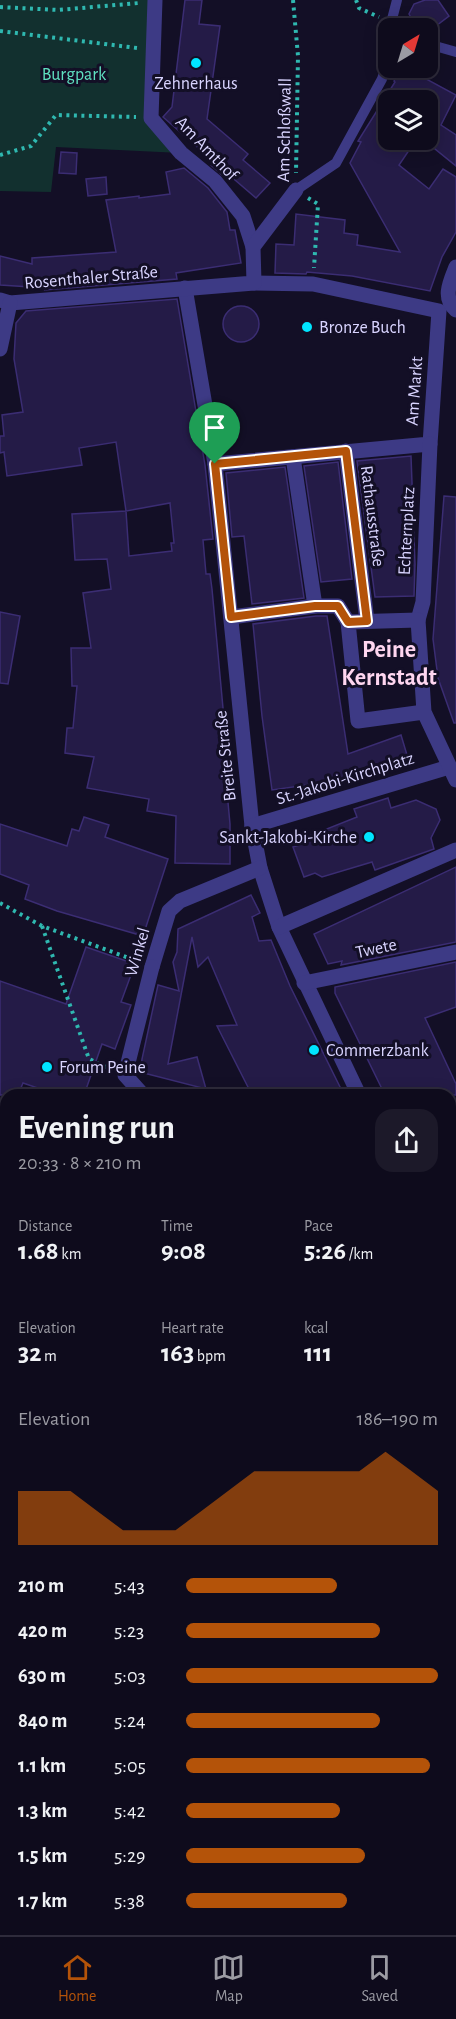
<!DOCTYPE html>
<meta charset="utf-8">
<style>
:root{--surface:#0e0b1c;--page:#1c1929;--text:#f1f3f6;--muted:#9b9ba3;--line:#2e2b3b;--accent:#b45309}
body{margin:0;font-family:"Alegreya Sans",sans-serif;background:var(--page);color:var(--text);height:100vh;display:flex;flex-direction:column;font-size:22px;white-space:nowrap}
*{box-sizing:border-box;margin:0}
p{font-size:20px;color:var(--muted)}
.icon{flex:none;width:33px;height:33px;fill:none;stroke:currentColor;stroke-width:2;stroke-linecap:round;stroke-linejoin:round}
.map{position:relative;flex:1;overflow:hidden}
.panel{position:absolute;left:0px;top:1089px;width:456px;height:846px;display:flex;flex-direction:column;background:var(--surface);border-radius:18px 18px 0 0;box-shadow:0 3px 15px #0003,0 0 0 2px var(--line)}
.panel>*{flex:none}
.needle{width:39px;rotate:38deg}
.buttons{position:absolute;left:378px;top:18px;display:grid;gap:12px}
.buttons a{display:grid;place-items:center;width:60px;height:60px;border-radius:12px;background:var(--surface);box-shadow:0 3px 15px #0003,0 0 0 2px var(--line);font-size:30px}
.pin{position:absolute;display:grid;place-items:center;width:51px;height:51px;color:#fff;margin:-62px -26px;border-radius:50% 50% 50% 0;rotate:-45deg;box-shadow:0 0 6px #0007}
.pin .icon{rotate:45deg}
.round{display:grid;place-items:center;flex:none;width:63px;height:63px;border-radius:18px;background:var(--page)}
.head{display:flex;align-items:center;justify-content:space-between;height:102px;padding:0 18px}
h1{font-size:33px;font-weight:700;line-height:45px}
.figures{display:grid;grid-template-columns:repeat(3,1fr);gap:9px;height:102px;padding:6px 18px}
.figures div{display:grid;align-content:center}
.figures b{font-size:26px;font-weight:700}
.figures small{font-size:16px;font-weight:400}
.figures p{font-size:16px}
.chart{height:168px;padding:12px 18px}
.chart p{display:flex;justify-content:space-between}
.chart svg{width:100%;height:108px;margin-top:6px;fill:var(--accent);opacity:.7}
ul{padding:0 18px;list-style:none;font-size:20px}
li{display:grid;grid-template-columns:96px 72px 1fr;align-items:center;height:45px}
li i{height:15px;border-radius:8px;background:var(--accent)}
.dock{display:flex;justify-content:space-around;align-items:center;height:84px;border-top:2px solid var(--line);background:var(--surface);font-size:16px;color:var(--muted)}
.dock a{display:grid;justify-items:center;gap:3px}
.dock .current{color:var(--accent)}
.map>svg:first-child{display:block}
.green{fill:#12302f}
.building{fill:#241b47;stroke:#3b2d73;stroke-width:1.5;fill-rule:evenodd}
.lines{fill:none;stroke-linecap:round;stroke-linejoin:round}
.path{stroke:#2fb8b0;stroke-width:4;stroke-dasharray:3 4.5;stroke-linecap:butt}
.service{stroke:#3d3a85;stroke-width:10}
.pedestrian{stroke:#3d3a85;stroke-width:15}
.minor{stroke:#3d3a85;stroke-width:15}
.rail-casing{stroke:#00e5ff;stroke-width:7}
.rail{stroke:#130f26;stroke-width:4.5;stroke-dasharray:14;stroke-linecap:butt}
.route-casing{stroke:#fff;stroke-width:12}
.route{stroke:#b45309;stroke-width:8}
.poi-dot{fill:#00e5ff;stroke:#130f26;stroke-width:2}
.labels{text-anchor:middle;stroke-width:6;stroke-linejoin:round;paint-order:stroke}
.park-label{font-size:18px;fill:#5fe0c0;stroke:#130f26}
.poi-label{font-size:18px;fill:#d9d4ff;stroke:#130f26;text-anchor:start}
.street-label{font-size:18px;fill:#d9d4ff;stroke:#130f26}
.district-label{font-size:24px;font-weight:bold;fill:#ffd6f0;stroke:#130f26}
</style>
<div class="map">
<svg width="456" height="1935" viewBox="0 0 456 1935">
<rect width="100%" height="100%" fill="#130f26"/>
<path class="green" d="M0,0h155l-4,118 30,35 -125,-6 -5,45 -51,-1z"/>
<g class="building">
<path d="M185,0h17l-3,24 21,2 -13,93 41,35 -5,6 27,23 -14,15 -35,-30 1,7 -10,-9h7l-56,-49 9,-10z"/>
<path d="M425,0h13l11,16 -17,13 -18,-6 -5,-9 5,-10z"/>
<path d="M401,68h5l50,27 -15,30 15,10v31l-26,-21 -2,5v-50h-40v40h28l-17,25 30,24 14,-20 13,8v55l-14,25 -12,34 -78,-15 -45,-4 -1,2 -31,-1 1,-29 18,1 2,-31 49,6 -1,13 14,2 -1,10 43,7 -50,-89 11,-21 -3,-1 37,-59 -1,-1z"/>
<path d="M61,152l16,1 -1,21 -17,-1z"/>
<path d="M184,168l24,20 19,24 3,18h5l6,33 -65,10 1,6 -132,11 1,-2 -46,-3v-29l32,8v-6l84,-6 -10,-52 33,-4v2l31,-4 -4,-22z"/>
<path d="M106,177l1,17 -19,2 -2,-17z"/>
<path d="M177,299l28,166 8,74 -10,1 3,34h4l2,15 11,119 3,36 -1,26 5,54v40l-55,-1 1,-47 -29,-5 2,-12 -62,-11 7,-31 -29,-4 2,-25h6l4,-42h-5l-1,-38h20l-8,-55 28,-4 -4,-30 -32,1 -3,-46 54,-3 -10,-69 -37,6 3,17 -75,11 -3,-24 -4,1v-17h4l-2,-21 21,-3 -9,-53 2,-36 10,-12zM170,503l4,40h-3l1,8 -43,5 -3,-45z"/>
<circle cx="241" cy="324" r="18"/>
<path d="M411,456l4,108 -1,32 -39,1 -18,-136z"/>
<path d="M338,462l14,117 -31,3 -17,-116z"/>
<path d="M285,467l19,131 -52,6 -8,-68 -12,1 -6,-64z"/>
<path d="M444,496l12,1v226h-2l-16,-45 -5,-39z"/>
<path d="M0,612l20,4 -12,68 -8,-1z"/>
<path d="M316,616h11l21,138 53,-19 9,30 -53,13 -85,12 -10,-74 -9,-92z"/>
<path d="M388,798l3,10 25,-8 20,9 4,11 -9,18 3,11 -59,21 -3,-8 -50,15 -7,-4 -11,4 -11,-30 13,-4 3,-7 48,-19 -3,-8z"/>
<path d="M84,817l25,8 -4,12 63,22 -25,77 -86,-25 -32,-12 4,-14 -29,-11v-50l67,22 5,-17 7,2z"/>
<path d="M456,867v75l-115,23 1,-4 -14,3 -14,-30z"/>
<path d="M251,895l9,18 -8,4 7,24 12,-1 19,46 54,109h-92l-35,-69 20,-1 -29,-68 -10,10 -6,-30 -24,127 29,-7 9,32 -70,-18 5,-1 1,-11 16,-74 21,6 -6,-29 4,-10 1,-23z"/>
<path d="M86,947l49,17 -14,38 10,3 -16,44 -13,-5 -18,51h-26l-35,-12 -5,12h-18v-114l66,23z"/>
<path d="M456,962v45l-31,11 31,66v11h-71l-50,-102v-6z"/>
</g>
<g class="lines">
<g class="path">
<path d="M293,0l5,56 -2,117"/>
<path d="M356,0l3,8 20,9"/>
<path d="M0,7l58,3 81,-7"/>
<path d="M0,31l137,17"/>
<path d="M0,155l31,-9 25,-31 80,2"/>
<path d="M308,198l10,6 -4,64"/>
<path d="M0,903l42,23 95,35"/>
<path d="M42,926l47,133 21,10"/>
<path d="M450,1344h6"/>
<path d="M0,1382l6,1"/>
</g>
<g class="service">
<path d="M393,28l-2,-5 6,-23"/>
<path d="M428,44l28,8"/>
<path d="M296,190l40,-27 46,-84 6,-19"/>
</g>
<g class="pedestrian">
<path d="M185,288l30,176 215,-20 9,-133 -126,-27 -59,-1"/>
<path d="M346,451l21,170"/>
<path d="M293,457l22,149"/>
<path d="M215,464l37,362 8,42 19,59 80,168"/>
<path d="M231,617l84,-11h23l10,16"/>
<path d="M418,620l5,-18 7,-158"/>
<path d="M252,826l197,-59"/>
<path d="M279,927l177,-77"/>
<path d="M152,967l17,-56 11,-10 80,-33"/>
<path d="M304,983l152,-31"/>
<path d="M450,1264l6,-3"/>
<path d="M450,1752l6,4"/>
<path d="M286,1935l10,-6"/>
<path d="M306,1935l1,-6"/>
</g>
<g class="minor">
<path d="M155,0l-4,118 30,35 34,28 28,35 10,31"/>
<path d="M456,267c-6,15 -14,31 0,43"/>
<path d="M0,300l10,3 244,-20 -1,-36 43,-57"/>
<path d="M0,349l10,-46"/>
<path d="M424,712l-66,9 -10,-99 70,-2 6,92 32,68"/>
<path d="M143,1095l-18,-20 27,-108"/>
<path d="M0,1134l6,-3"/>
<path d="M0,1265l6,1"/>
<path d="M0,1861l6,4"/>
<path d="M102,1929l9,6"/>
</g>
<g class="rail-casing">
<path id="rail" d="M0,1931l5,4"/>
</g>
<use href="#rail" class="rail"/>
</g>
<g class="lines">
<g class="route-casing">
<path id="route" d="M346,451l21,170 -19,1 -10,-16h-23l-84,11 -16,-153z"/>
</g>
<use href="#route" class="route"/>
</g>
<g class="poi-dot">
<circle cx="196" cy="63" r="6"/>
<circle cx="307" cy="327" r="6"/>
<circle cx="369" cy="837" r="6"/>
<circle cx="314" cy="1050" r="6"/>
<circle cx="47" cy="1067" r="6"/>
</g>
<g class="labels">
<g class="park-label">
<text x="74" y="80">Burgpark</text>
</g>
<g class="poi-label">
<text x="196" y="89" text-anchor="middle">Zehnerhaus</text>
<text x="319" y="333">Bronze Buch</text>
<text x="357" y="843" text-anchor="end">Sankt-Jakobi-Kirche</text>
<text x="326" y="1056">Commerzbank</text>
<text x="59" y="1073">Forum Peine</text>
</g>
<g class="street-label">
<text transform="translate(284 130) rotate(-89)" y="6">Am Schloßwall</text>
<text transform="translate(207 148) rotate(46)" y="6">Am Amthof</text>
<text transform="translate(91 277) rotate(-5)" y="6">Rosenthaler Straße</text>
<text transform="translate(414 391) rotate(-86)" y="6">Am Markt</text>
<text transform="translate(373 516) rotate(83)" y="6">Rathausstraße</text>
<text transform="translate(406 531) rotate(-87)" y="6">Echternplatz</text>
<text transform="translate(225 756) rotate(-96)" y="6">Breite Straße</text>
<text transform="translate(345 778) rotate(-17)" y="6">St.-Jakobi-Kirchplatz</text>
<text transform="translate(376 948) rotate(-12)" y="6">Twete</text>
<text transform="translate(137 952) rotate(-74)" y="6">Winkel</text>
</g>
<g class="district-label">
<text x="389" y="657">Peine<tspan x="389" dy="28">Kernstadt</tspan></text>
</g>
</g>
</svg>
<div class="buttons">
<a><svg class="needle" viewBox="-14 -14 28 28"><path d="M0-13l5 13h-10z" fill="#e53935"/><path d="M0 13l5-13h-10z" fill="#9b9ba3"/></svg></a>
<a><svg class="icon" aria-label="layers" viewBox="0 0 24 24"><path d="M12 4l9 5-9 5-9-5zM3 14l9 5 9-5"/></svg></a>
</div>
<div class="pin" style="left:215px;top:464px;background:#1e9e55"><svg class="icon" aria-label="arrive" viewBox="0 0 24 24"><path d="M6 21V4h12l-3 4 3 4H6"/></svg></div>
<section class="panel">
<div class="head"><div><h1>Evening run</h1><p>20:33 · 8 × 210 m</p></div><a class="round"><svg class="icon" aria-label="share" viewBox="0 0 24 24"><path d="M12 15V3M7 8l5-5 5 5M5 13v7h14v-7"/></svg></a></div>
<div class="figures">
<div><p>Distance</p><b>1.68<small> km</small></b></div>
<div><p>Time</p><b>9:08</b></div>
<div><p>Pace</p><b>5:26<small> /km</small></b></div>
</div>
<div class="figures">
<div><p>Elevation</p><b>32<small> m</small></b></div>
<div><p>Heart rate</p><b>163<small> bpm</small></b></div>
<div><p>kcal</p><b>111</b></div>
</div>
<div class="chart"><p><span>Elevation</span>186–190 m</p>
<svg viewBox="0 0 160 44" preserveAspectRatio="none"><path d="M0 44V22L10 22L20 22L30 30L40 38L50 38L60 38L70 30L80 22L90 14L100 14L110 14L120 14L130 14L140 6L150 14L160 22V44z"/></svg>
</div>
<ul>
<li><b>210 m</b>5:43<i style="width:60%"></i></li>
<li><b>420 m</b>5:23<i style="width:77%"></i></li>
<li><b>630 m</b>5:03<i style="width:100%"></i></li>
<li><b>840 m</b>5:24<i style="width:77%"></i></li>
<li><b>1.1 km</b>5:05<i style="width:97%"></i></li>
<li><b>1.3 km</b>5:42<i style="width:61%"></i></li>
<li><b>1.5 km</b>5:29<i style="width:71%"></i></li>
<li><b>1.7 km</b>5:38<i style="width:64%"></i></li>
</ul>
</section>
</div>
<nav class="dock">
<a class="current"><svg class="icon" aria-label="home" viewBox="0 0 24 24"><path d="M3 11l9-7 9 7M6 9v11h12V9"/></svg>Home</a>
<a><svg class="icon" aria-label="map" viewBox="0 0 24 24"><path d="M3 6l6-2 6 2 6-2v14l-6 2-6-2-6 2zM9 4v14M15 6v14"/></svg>Map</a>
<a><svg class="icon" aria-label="saved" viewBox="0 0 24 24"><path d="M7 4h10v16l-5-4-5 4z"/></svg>Saved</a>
</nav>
